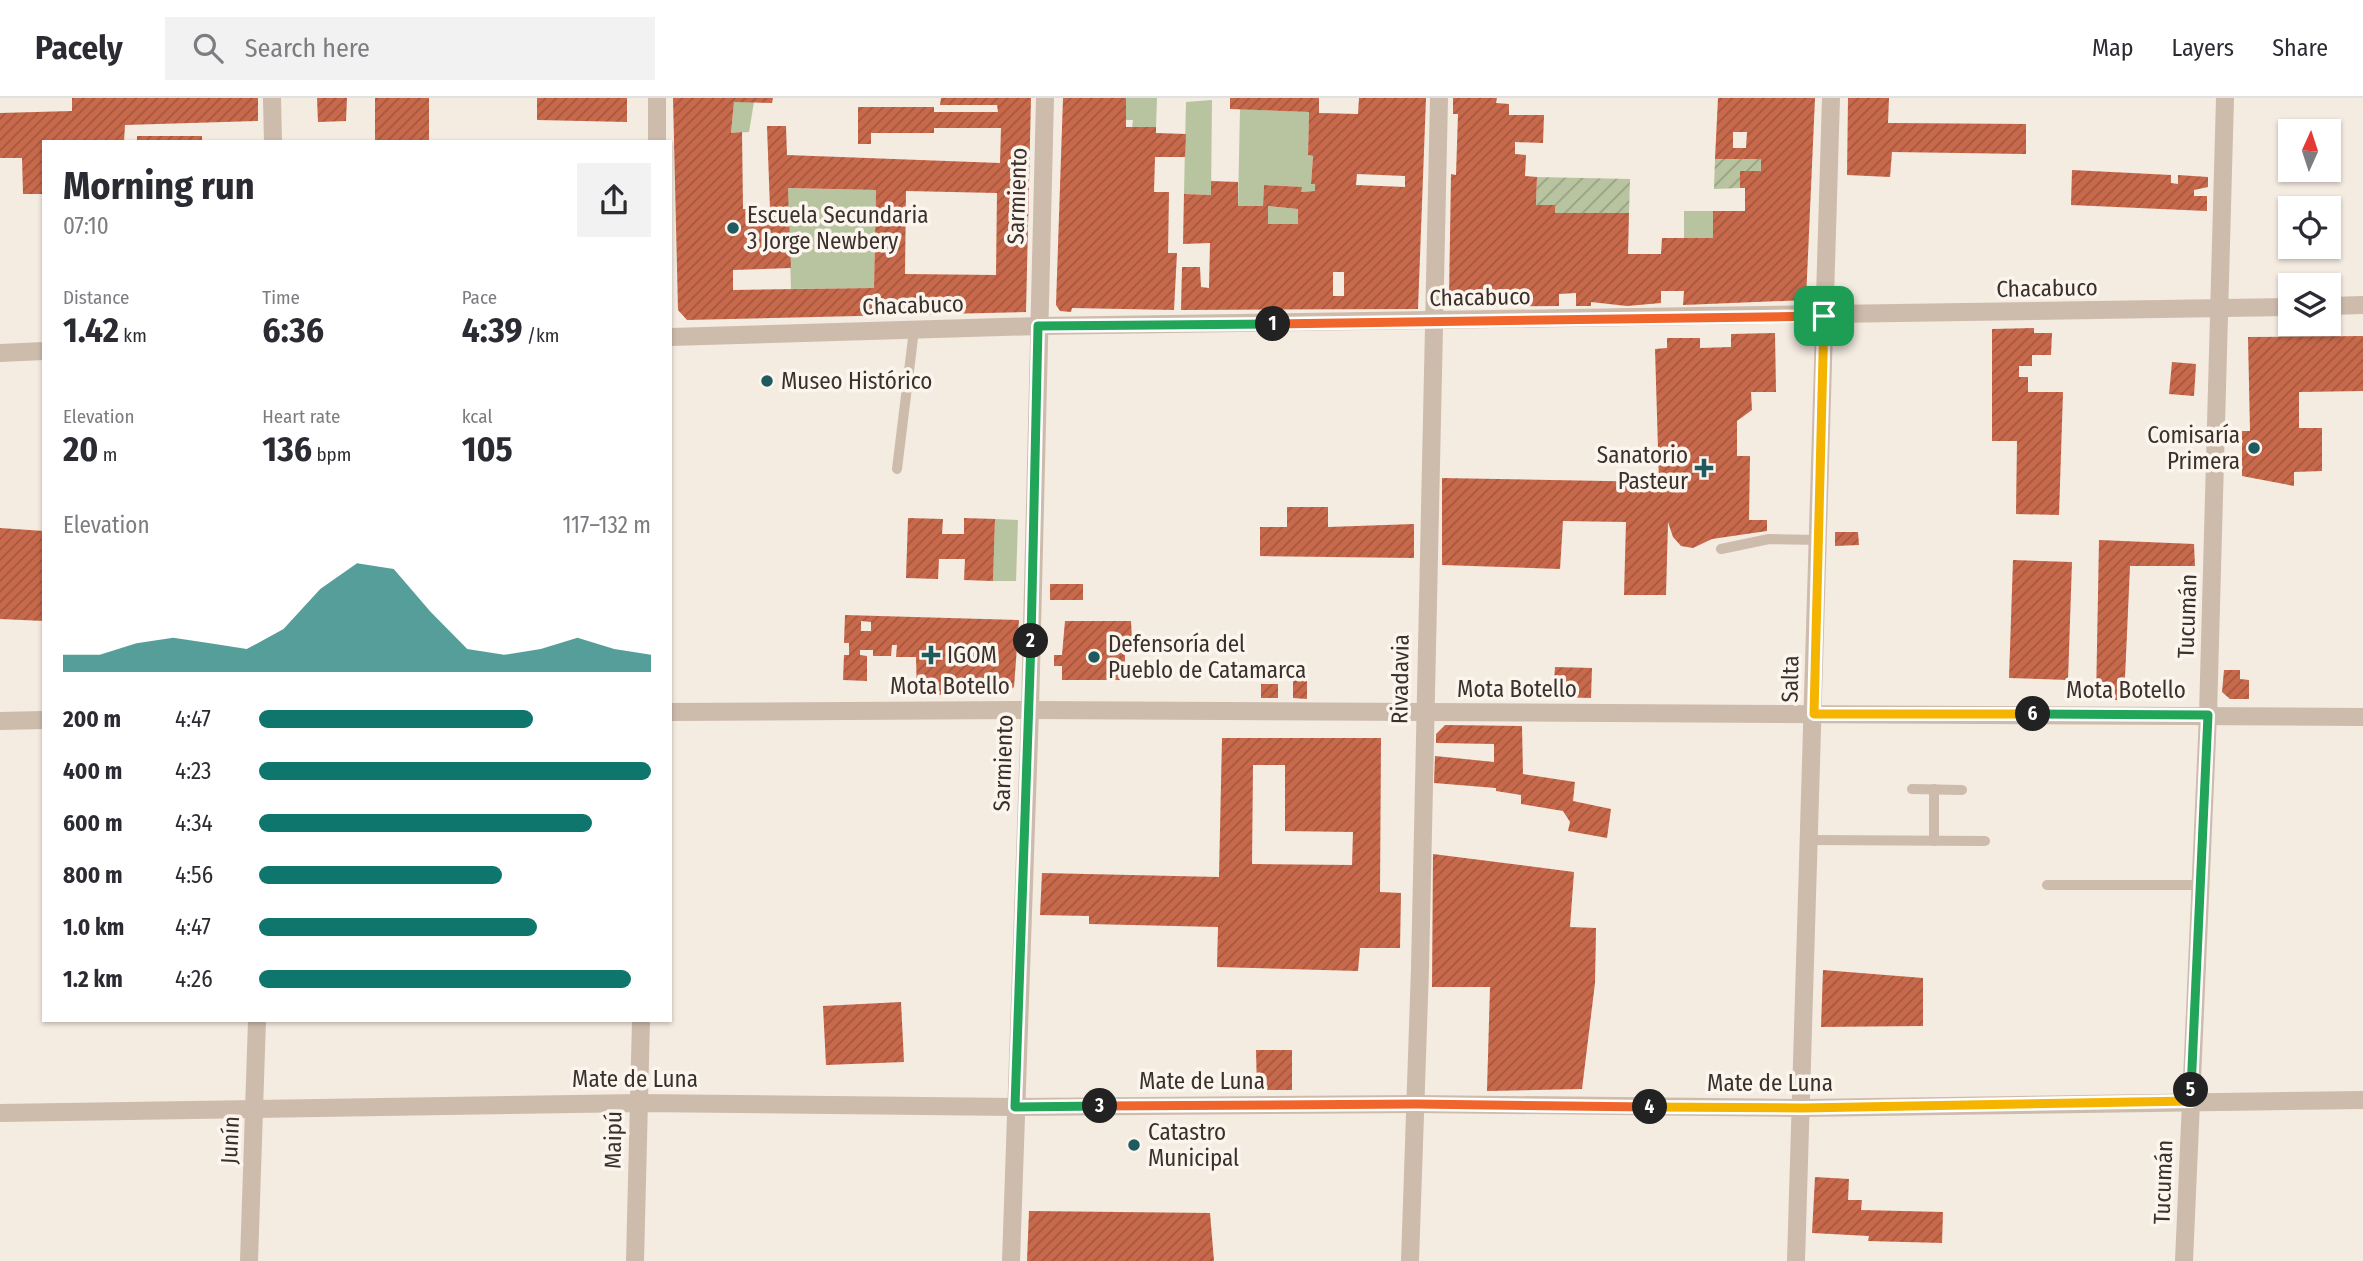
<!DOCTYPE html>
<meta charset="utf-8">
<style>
:root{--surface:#fff;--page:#f2f2f3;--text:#2b2b33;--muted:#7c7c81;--line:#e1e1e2;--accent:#0f766e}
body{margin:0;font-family:"Fira Sans Condensed",sans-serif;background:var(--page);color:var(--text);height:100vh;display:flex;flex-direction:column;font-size:26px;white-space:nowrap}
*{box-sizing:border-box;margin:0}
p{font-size:23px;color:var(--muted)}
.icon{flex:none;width:38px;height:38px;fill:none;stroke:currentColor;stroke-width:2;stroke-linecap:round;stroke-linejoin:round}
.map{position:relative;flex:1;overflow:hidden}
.sheet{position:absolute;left:42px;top:42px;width:630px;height:882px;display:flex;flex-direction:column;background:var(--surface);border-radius:0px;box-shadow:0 2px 5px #0004}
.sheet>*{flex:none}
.needle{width:46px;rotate:3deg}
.fabs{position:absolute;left:2278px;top:21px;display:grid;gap:14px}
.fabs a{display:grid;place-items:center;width:63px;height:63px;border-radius:0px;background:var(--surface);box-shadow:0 2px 5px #0004;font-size:35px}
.pin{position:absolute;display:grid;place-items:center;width:60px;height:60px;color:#fff;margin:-30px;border-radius:14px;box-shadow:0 4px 10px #0006}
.km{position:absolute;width:35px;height:35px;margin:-18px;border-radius:50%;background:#222;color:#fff;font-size:19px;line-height:35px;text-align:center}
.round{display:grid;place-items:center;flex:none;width:74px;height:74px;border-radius:0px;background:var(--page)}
.summary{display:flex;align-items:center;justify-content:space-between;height:119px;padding:0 21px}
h1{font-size:38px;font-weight:700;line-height:52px}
.stats{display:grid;grid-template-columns:repeat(3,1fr);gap:10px;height:119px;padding:7px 21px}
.stats div{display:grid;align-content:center}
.stats b{font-size:35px;font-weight:700}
.stats small{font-size:19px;font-weight:400}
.stats p{font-size:19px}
.chart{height:196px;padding:14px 21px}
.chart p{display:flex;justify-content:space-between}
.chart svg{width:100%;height:126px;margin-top:7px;fill:var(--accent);opacity:.7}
ul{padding:0 21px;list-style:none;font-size:23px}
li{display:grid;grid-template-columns:112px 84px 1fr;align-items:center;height:52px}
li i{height:18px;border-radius:9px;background:var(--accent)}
header{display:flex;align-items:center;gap:42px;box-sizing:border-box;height:98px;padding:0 35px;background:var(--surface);border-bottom:2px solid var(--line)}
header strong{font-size:33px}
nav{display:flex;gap:38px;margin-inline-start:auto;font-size:24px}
.search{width:490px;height:63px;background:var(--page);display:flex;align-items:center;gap:18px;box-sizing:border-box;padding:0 24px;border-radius:0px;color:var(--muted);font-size:26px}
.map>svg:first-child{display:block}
.grass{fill:#b8c4a0}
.garden{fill:url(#garden-furrows)}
.building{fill:url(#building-hatch);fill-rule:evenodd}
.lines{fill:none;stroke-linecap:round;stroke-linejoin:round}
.lane{stroke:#cdbbac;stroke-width:10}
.street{stroke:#cdbbac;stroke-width:18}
.split-1-casing{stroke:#fff;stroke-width:14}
.split-2-casing{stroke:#fff;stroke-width:14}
.split-3-casing{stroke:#fff;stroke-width:14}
.split-4-casing{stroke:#fff;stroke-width:14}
.split-5-casing{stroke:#fff;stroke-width:14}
.split-6-casing{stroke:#fff;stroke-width:14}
.split-7-casing{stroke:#fff;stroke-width:14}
.split-1{stroke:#f0652b;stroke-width:9}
.split-2{stroke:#22a559;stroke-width:9}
.split-3{stroke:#22a559;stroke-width:9}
.split-4{stroke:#f0652b;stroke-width:9}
.split-5{stroke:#f5b400;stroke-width:9}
.split-6{stroke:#22a559;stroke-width:9}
.split-7{stroke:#f5b400;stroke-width:9}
.poi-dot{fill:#1f5a5e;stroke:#fbf5ee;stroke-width:2.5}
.labels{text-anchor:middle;stroke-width:7;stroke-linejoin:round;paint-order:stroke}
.street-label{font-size:23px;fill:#3b302b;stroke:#fbf5ee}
.poi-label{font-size:23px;fill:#3b302b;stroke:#fbf5ee;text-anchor:start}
</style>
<header>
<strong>Pacely</strong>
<div class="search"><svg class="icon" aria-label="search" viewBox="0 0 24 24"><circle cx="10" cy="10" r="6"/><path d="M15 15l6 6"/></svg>Search here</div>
<nav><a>Map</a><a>Layers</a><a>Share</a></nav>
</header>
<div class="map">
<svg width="2363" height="1163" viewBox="0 0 2363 1163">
<defs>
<pattern id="garden-furrows" width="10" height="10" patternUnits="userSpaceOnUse" patternTransform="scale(1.75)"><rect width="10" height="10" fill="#b8c4a0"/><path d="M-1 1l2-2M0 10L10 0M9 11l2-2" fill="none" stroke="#97a083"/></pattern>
<pattern id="building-hatch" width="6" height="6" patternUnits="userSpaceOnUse" patternTransform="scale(1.75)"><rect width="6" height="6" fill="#c8694b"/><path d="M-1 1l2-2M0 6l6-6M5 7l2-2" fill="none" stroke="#a4573f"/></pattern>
</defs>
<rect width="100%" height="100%" fill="#f4ebe1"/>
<g class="grass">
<path d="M1126,0h31l-1,29 -24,1 1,-8h-7z"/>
<path d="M1212,2l-1,95 -27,-1 2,-92z"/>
<path d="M734,4h20l-5,30 -18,1z"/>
<path d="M1240,11l69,3 -1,43 5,1 -2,27 4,1v7l-14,1v-5l-37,-2 -1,21h-25z"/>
<path d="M788,90l88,2 -2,98 -83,1z"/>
<path d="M1268,108l30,3v15h-30z"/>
<rect x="1684" y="113" width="29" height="27"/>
<path d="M995,421l23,1 -2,61h-23z"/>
</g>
<g class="garden">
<path d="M1715,61h46v12l-21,1v16l-26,1z"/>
<path d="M1537,79l93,2 -1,34h-74v-8h-19z"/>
</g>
<g class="building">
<path d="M72,0h186v23l-133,4 -1,17h-80v52h-21l-1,-36h-22v-45l72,-2z"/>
<path d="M317,0h30l-1,23 -28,1z"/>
<rect x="375" y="0" width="54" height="44"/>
<path d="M537,0h90v24l-90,-2z"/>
<path d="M673,0h100l-1,5 -38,-1 -3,31 11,-1 1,77h27l-3,-83h19l1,29 213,8 1,-35h-67v5h-63v11h-13v-37h76v5h64l-1,-7h-57l1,-7h90l-5,214 -339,8 -9,-10zM788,90l88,2 -2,98 -141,2v-20l58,-2zM906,93l91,2 -1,82 -91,-1z"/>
<path d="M1063,0h63v29h30v6l30,1 -1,23h-30l-1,35h15l-1,61h9l-3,57 -102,-2 -1,4 -11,-1 -4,-6z"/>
<path d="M1230,0h89v15l39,1 1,-16h67l-8,211 -237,1 1,-43h18l1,20 8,1 1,-45 -27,1 1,-50 27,1v-14l27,1v24h25l1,-21 38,2 -1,5 14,-1v-7h-4l2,-28 -5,-1 1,-43 -79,-3zM1357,76l48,2v11l-49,-2zM1268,108l30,3v15h-30zM1333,174h11v24h-11z"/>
<path d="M1453,0h44l-1,5 13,1v11h35l-1,28 -28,-1v12l11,1 -1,21 12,1 -1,28h19v8h74l-1,41h33l1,-16h51v-27h32v-23h-5v-17h21v-12h-46l3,-61h97l-9,202 -123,5 1,-14h-23v12l-34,3 -36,-4v4h-15v-13l-17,1v12l-100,1 -10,-9 2,-124 5,1 2,-61h-5zM1733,34h14l-1,16h-13z"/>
<path d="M1848,0h41l-1,25 138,1v30l-134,-2 -2,25 -43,-2z"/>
<rect x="137" y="38" width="65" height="6"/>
<path d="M2072,72l99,5v8l7,1v-9l30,2v10l-14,3v6h13v15l-136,-6z"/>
<path d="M2034,230v5h18l-1,22h-19v11h-13v11h9v15h35l-4,123 -43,-1 1,-73h-25v-112z"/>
<path d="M1775,235l1,59h-25l1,18 -15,11v35h13l-1,64h18v11l-55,8 -19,9 -12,-2 -8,-9 -5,-15 -2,73h-42l2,-73 -63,-1 -3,48 -118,-4v-87l217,4 -4,-133 12,-1v-10h33v10l31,-1v-13z"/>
<path d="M2363,238v55l-64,1v36h23v43l-28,1v14l-52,-10v-45h8l-2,-94z"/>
<path d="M2172,264l24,2 -2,32 -25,-2z"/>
<path d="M1287,409h41v20l86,-3v34l-154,-2v-29h27z"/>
<path d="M908,420l35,1 -1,15h22v-16l31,1 -2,62 -29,-1 1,-21h-26l-1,20 -32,-1z"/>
<path d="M0,430l44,3v90l-44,-2z"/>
<path d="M1835,434h23l1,13 -24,1z"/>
<path d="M2099,442l95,4 1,22h-65l-6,134h-28z"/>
<path d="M2013,462l59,2 -4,118 -59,-2z"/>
<rect x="1050" y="486" width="33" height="16"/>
<path d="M845,517l174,5 -5,67 -9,7 -88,1 -1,-38h-20l1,-12h-5l-1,11h-18v-6h-13v5l7,1v25l-24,-1 1,-25h5v-12h-5zM861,523l10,1v9h-10z"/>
<path d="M1065,523h66l1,18h-7v41h-63v-14h-8v-11h8z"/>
<path d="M1555,569l37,1 -1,30 -38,-1z"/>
<path d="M1293,570h14v31l-14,-1z"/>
<path d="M2224,572h16v9l9,1v19h-19l-8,-7z"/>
<rect x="1261" y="586" width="17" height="14"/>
<path d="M1445,627l77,1 1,48 52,8 -2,19 38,8 -4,29 -39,-7 2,-9 -7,-11 -42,-7v-9l-25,-4v-3l-62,-5 1,-27 59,6v-18l-58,-1v-9z"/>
<path d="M1222,640h159l-1,154 21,1 -1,55h-40l-2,23 -141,-4 1,-40 -129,-3v-8l-49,-1 2,-42 177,4zM1253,667h32v66l68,1 -1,33 -100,-1z"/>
<path d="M1433,756l141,18 -4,55 26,1 -1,55 -13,106 -95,2 3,-104h-58z"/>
<path d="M1823,872l100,8v48l-102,1z"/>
<path d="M901,904l3,60 -78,3 -3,-59z"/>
<path d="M1256,952h36v40h-35z"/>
<path d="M1815,1079l34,2 -1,21h14l-1,10 82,2 -1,31 -74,-2 1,-5 -57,-3z"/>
<path d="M1029,1113l181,2 4,48h-187z"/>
</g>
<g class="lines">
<g class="lane">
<path d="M897,371l17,-139"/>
<path d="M1721,451l48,-10 50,1"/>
<path d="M1912,691l50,1"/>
<path d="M1934,691v52"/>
<path d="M1811,742l174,1"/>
<path d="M2047,787h153"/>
</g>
<g class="street">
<path d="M272,0l1,44"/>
<path d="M657,0v44"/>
<path d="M2329,208l34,-1"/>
<path d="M670,239l368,-11 1253,-19"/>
<path d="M0,255l44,-2"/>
<path d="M670,614l360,-2 1333,7"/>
<path d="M0,623l44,-1"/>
<path d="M0,1015l639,-10 376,4 401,-3 387,4 560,-8"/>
<path d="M249,1163l8,-241"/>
<path d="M635,1163l6,-241"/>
<path d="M1011,1163l19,-551 15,-612"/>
<path d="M1410,1163l10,-293 19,-870"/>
<path d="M1796,1163l35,-1163"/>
<path d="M2184,1163l24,-546 17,-617"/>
</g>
</g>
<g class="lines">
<g class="split-1-casing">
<path id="split-1" d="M1273,226l551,-8"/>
</g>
<g class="split-2-casing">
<path id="split-2" d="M1031,543l7,-315 235,-2"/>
</g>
<g class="split-3-casing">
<path id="split-3" d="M1031,543l-16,466 85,-1"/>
</g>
<g class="split-4-casing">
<path id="split-4" d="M1100,1008l316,-2 234,3"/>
</g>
<g class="split-5-casing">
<path id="split-5" d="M1650,1009l153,1 388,-7v-11"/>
</g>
<g class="split-6-casing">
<path id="split-6" d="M2033,616l175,1 -17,375"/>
</g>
<g class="split-7-casing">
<path id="split-7" d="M1824,218l-10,398h219"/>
</g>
<use href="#split-1" class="split-1"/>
<use href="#split-2" class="split-2"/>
<use href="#split-3" class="split-3"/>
<use href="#split-4" class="split-4"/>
<use href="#split-5" class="split-5"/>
<use href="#split-6" class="split-6"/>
<use href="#split-7" class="split-7"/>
</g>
<g class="poi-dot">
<circle cx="733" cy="130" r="7"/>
<circle cx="767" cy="283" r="7"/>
<circle cx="2254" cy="350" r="7"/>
<path d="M1700.5 359.5h7v7h7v7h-7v7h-7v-7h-7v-7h7z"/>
<path d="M927.5 546.5h7v7h7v7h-7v7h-7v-7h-7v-7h7z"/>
<circle cx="1094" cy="559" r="7"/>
<circle cx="1134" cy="1047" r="7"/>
</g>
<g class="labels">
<g class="street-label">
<text transform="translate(1017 98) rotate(-88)" y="8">Sarmiento</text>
<text transform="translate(2047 190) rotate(-1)" y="8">Chacabuco</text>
<text transform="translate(1480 199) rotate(-1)" y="8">Chacabuco</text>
<text transform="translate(913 207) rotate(-2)" y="8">Chacabuco</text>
<text transform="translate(2187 518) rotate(-88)" y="8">Tucumán</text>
<text transform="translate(1400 581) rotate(-89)" y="8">Rivadavia</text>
<text transform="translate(1790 581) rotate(-89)" y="8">Salta</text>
<text x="950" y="596">Mota Botello</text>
<text x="1517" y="599">Mota Botello</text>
<text x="2126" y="600">Mota Botello</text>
<text transform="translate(1003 665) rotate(-88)" y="8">Sarmiento</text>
<text x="635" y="989">Mate de Luna</text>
<text x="1202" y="991">Mate de Luna</text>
<text x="1770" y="993">Mate de Luna</text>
<text transform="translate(230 1042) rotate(-87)" y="8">Junín</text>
<text transform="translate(613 1042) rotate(-89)" y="8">Maipú</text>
<text transform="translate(2163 1084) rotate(-88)" y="8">Tucumán</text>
</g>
<g class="poi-label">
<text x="747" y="125">Escuela Secundaria<tspan x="747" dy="26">3 Jorge Newbery</tspan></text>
<text x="781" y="291">Museo Histórico</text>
<text x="2240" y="345" text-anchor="end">Comisaría<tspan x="2240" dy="26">Primera</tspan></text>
<text x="1688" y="365" text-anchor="end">Sanatorio<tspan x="1688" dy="26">Pasteur</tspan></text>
<text x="1108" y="554">Defensoría del<tspan x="1108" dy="26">Pueblo de Catamarca</tspan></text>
<text x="947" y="565">IGOM</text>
<text x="1148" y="1042">Catastro<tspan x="1148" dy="26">Municipal</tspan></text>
</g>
</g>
</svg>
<div class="fabs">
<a><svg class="needle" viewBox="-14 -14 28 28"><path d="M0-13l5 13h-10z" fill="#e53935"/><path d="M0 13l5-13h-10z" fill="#7c7c81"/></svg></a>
<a><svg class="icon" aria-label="locate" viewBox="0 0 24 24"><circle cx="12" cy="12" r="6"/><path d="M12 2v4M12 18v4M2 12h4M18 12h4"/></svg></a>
<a><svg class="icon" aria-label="layers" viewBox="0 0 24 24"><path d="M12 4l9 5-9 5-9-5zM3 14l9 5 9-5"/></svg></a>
</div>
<div class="pin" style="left:1824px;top:218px;background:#1e9e55"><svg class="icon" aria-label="arrive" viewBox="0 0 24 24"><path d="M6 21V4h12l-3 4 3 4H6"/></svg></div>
<b class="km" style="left:1273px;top:226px">1</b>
<b class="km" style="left:1031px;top:543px">2</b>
<b class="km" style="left:1100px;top:1008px">3</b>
<b class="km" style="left:1650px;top:1009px">4</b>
<b class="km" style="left:2191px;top:992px">5</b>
<b class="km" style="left:2033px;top:616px">6</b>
<section class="sheet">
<div class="summary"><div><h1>Morning run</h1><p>07:10</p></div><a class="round"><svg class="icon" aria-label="share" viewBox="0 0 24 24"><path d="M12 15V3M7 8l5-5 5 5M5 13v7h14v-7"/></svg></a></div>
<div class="stats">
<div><p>Distance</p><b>1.42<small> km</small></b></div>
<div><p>Time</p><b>6:36</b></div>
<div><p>Pace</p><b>4:39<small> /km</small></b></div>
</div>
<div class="stats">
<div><p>Elevation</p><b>20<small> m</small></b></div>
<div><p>Heart rate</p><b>136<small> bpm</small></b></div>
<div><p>kcal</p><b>105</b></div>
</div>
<div class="chart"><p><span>Elevation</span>117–132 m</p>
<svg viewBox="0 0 160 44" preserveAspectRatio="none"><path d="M0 44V38L10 38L20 34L30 32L40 34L50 36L60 29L70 15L80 6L90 8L100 23L110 36L120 38L130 36L140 32L150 36L160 38V44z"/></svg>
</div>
<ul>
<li><b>200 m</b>4:47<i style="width:70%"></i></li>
<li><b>400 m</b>4:23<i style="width:100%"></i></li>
<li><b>600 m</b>4:34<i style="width:85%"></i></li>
<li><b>800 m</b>4:56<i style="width:62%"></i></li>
<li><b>1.0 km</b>4:47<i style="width:71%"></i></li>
<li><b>1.2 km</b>4:26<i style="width:95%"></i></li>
</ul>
</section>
</div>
